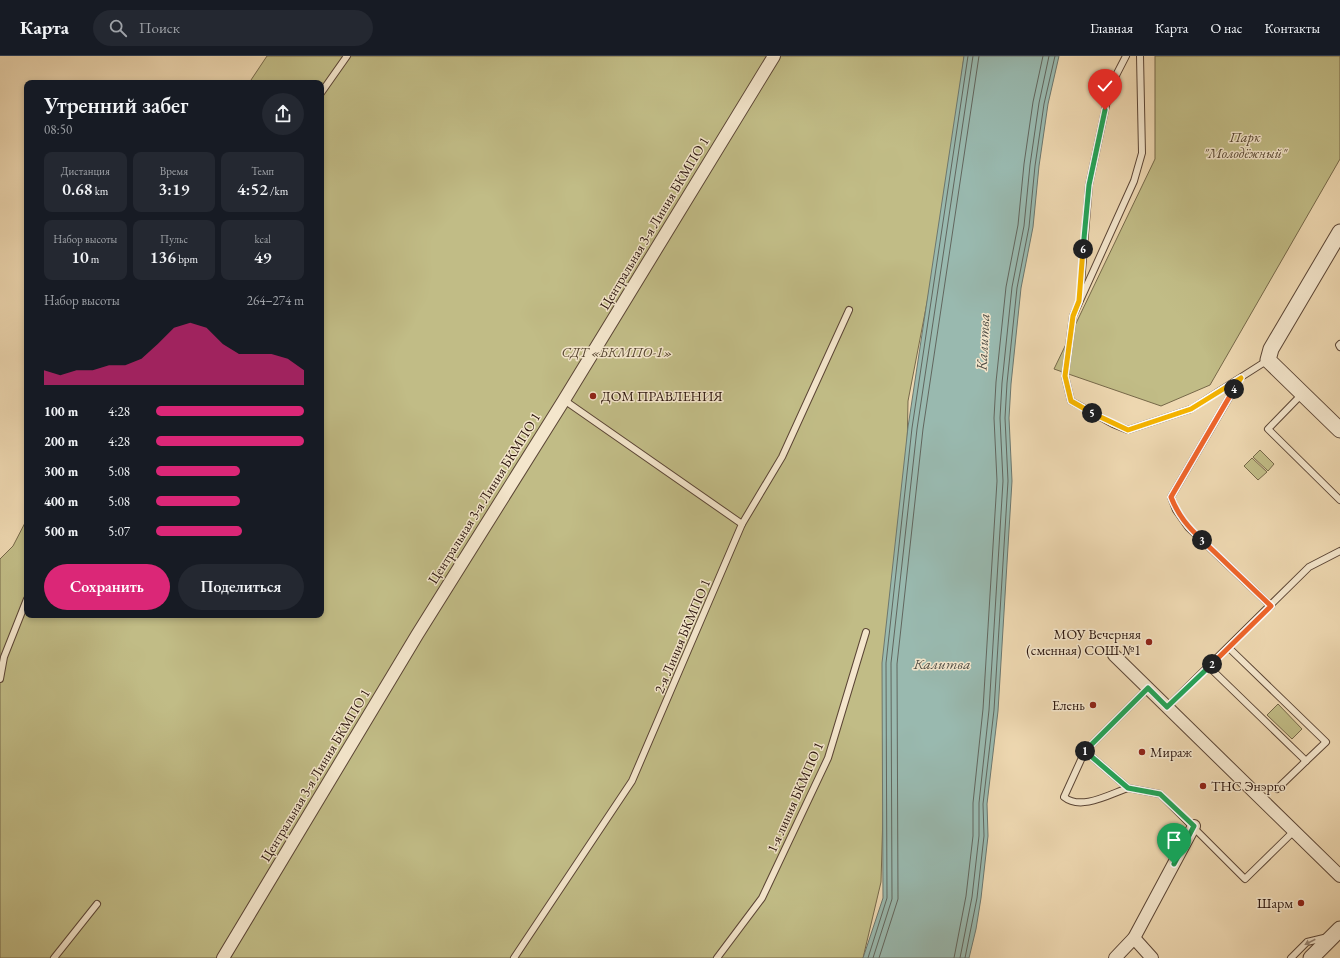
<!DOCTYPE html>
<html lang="ru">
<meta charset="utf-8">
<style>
:root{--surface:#171b24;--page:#242831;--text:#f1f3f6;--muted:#9ea1a6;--line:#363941;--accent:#db2777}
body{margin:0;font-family:"EB Garamond",serif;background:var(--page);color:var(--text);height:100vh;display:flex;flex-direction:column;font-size:15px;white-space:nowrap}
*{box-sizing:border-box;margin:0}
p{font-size:13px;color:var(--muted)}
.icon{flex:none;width:22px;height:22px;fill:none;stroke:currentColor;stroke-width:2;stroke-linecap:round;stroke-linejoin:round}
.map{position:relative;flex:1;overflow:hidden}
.side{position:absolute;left:24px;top:24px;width:300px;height:538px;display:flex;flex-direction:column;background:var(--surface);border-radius:8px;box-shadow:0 2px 6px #0003}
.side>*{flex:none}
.pin{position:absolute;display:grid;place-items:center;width:34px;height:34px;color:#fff;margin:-41px -17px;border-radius:50% 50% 50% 0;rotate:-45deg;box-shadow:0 0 4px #0007}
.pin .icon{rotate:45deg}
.km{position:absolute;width:20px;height:20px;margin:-10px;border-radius:50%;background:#222;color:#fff;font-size:11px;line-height:20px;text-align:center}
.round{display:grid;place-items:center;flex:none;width:42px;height:42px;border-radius:21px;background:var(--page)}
.head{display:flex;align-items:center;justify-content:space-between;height:68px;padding:0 20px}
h1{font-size:22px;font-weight:600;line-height:30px}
.stats{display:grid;grid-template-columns:repeat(3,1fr);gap:6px;height:68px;padding:4px 20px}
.stats div{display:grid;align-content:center;border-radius:8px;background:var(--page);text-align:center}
.stats b{font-size:17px;font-weight:600}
.stats small{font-size:11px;font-weight:400}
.stats p{font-size:11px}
.chart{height:112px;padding:8px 20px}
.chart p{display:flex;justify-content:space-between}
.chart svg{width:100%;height:72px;margin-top:4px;fill:var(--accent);opacity:.7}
.button{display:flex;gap:8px;margin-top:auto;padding:8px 20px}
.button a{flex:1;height:46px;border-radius:24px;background:var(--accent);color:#fff;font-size:16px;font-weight:600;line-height:46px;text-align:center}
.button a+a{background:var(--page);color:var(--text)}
ul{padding:0 20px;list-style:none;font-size:13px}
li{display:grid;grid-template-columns:64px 48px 1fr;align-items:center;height:30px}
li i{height:10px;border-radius:5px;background:var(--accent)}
header{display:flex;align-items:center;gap:24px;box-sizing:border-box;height:56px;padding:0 20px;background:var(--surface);border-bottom:1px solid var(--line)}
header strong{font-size:19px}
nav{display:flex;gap:22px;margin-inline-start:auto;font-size:14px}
.search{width:280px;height:36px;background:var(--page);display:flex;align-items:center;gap:10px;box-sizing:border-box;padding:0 14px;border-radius:22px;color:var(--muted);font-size:15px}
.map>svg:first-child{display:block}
.green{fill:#c1bc86;stroke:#766849}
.water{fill:#99b9af;stroke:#6d776e}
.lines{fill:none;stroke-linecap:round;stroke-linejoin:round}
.shore{stroke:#62665e;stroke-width:1}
.service-casing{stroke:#5b4535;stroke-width:8}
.minor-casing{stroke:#5b4535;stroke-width:14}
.tertiary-casing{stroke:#5b4535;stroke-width:17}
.service{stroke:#f4e6cc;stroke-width:6}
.minor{stroke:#f4e6cc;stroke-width:12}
.tertiary{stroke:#f4e6cc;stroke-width:15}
.oneway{fill:#998876}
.split-1-casing{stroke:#fff;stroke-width:8}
.split-2-casing{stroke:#fff;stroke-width:8}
.split-3-casing{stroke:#fff;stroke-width:8}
.split-4-casing{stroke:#fff;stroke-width:8}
.split-5-casing{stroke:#fff;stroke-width:8}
.split-6-casing{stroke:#fff;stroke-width:8}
.split-7-casing{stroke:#fff;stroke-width:8}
.split-1{stroke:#22a559;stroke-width:5}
.split-2{stroke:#22a559;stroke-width:5}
.split-3{stroke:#f0652b;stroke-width:5}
.split-4{stroke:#f0652b;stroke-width:5}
.split-5{stroke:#f5b400;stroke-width:5}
.split-6{stroke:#f5b400;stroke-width:5}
.split-7{stroke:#22a559;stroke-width:5}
.poi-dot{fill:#8f2418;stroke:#f4e6cc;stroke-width:1.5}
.labels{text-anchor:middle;stroke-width:3;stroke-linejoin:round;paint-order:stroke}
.park-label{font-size:14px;font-style:italic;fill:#574631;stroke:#f4e6cc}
.street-label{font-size:14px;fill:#2a140c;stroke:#f4e6cc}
.poi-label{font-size:14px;fill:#2a140c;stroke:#f4e6cc;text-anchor:start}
.water-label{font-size:15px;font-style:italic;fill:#514e45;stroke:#f4e6cc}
</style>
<header>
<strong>Карта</strong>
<div class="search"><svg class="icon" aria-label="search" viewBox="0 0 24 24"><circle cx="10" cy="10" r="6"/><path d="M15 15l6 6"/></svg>Поиск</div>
<nav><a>Главная</a><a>Карта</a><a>О нас</a><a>Контакты</a></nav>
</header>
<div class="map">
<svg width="1340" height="902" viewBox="0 0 1340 902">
<rect width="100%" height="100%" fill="#eed8b1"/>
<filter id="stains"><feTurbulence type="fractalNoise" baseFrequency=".005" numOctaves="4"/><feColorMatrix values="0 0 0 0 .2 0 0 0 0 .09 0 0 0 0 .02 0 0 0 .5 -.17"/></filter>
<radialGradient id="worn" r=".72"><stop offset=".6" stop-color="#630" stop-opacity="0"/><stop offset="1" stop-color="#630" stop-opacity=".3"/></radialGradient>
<g class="green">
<path d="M267,0h697l-16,138 -40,207 -2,107 -23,305 -2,69 -18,76h-863v-399l13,-13 14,-27v96h294v-532h-72z"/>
<path d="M1155,0h185v103l-130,226 -49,21 -107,-37 101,-210z"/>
<path d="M1260,394l14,14 -6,7 -15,-14z"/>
<path d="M1252,402l15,14 -9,8 -14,-14z"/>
<path d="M1278,648l24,25 -10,10 -25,-24z"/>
</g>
<path class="water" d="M964,0h95l-11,48 -9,62 -6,61 -12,61 -10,96 -2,34 3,63 -14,230 -11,93 1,32 -7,62 -5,31 -7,29h-106l20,-60 -1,-235 26,-236z"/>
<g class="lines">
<g class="shore">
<path d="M868,902l19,-60 -1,-235 26,-235 56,-372"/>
<path d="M873,902l19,-59 -1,-236 26,-234 56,-373"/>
<path d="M879,902l19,-59 -1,-235 26,-235 56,-373"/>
<path d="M954,902l12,-62 7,-60v-33l10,-94 14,-228 -3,-63 2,-36 10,-95 12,-62 6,-61 9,-62 10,-46"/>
<path d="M960,902l12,-61 7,-61v-33l10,-93 14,-229 -3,-63 2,-35 10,-96 12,-61 6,-61 9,-62 10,-47"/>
<path d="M965,902l12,-60 7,-62 -1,-32 11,-94 14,-229 -3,-63 2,-35 10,-95 12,-61 6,-61 9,-62 11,-48"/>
</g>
<g class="service-casing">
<g id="service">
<path d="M1140,0l2,97 -8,28 -61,135 -8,60 6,25 42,23 15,6 63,-21 77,-49"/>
<path d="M321,37l26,-37"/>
<path d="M1080,240l9,-111 21,-98 16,-31"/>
<path d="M1340,288l-1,1 1,2"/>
<path d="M1240,323l-69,118 5,13 12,17 83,79"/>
<path d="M1303,337l-35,36 72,71"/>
<path d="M564,344l178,124"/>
<path d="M1209,611l97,94 20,-19 -97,-94"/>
<path d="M0,623l4,-22 23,-58"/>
<path d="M1167,651l142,-140 31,-16"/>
<path d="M1085,695l43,37c-18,6 -47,23 -64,9l21,-46 63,-63"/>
<path d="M1128,732l32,6 85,85 49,-48"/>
<path d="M1277,733l29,-28"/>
<path d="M54,902l43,-54"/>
<path d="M514,902l118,-177 110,-257 40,-67 67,-147"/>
<path d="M717,902l45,-60 66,-140 38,-126"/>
<path d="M1291,902l16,-16 21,-5"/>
</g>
</g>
<g class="minor-casing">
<g id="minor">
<path d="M1114,599l226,221"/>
<path d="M1134,882l18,20"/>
<path d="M223,902l194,-323 147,-235 210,-344"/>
<path d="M1115,902l19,-20 60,-112"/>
</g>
</g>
<g class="tertiary-casing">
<g id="tertiary">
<path d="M1340,176l-69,117 -3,11 72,70"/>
<path d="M1311,902l29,-29"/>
</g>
</g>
<use href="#service" class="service"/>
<use href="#minor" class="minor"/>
<use href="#tertiary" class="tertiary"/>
</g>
<defs><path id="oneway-solid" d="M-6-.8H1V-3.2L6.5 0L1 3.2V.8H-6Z"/></defs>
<use class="oneway" href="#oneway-solid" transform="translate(1310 886) rotate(153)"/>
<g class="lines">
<g class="split-1-casing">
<path id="split-1" d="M1085,695l43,37 32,6 34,32 -20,38"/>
</g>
<g class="split-2-casing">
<path id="split-2" d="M1085,695l63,-63 19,19 45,-43"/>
</g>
<g class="split-3-casing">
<path id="split-3" d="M1202,484l69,66 -59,58"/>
</g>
<g class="split-4-casing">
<path id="split-4" d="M1202,484c-14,-13 -24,-25 -31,-43l63,-108"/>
</g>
<g class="split-5-casing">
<path id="split-5" d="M1092,357l36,17 63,-21 50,-31 -7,11"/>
</g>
<g class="split-6-casing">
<path id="split-6" d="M1083,193l-4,52 -6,15 -8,60 6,25 21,12"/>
</g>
<g class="split-7-casing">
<path id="split-7" d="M1083,193l6,-64 16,-75"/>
</g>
<use href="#split-1" class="split-1"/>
<use href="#split-2" class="split-2"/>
<use href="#split-3" class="split-3"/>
<use href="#split-4" class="split-4"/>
<use href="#split-5" class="split-5"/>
<use href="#split-6" class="split-6"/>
<use href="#split-7" class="split-7"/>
</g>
<g class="poi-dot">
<circle cx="593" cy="340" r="4"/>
<circle cx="1149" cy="586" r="4"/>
<circle cx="1093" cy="649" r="4"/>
<circle cx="1142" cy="696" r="4"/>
<circle cx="1203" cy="730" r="4"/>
<circle cx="1301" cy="847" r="4"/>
</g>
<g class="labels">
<g class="park-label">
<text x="1245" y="86">Парк<tspan x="1245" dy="16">"Молодёжный"</tspan></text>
<text x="617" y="301">СДТ «БКМПО-1»</text>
</g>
<g class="street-label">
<text transform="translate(654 167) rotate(-59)" y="5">Центральная 3-я Линия БКМПО 1</text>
<text transform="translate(484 442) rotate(-58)" y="5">Центральная 3-я Линия БКМПО 1</text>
<text transform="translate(682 580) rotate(-67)" y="5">2-я Линия БКМПО 1</text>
<text transform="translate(315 719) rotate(-59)" y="5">Центральная 3-я Линия БКМПО 1</text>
<text transform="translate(795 741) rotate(-66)" y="5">1-я линия БКМПО 1</text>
</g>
<g class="poi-label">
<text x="601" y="345">ДОМ ПРАВЛЕНИЯ</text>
<text x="1141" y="583" text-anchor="end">МОУ Вечерняя<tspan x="1141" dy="16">(сменная) СОШ №1</tspan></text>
<text x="1085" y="654" text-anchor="end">Елень</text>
<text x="1150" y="701">Мираж</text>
<text x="1211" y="735">ТНС Энэрго</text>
<text x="1293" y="852" text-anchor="end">Шарм</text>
</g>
<g class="water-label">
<text transform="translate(983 286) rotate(-87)" y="5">Калитва</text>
<text x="942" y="613">Калитва</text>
</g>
</g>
<rect width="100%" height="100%" filter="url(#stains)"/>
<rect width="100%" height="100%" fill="url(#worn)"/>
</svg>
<div class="pin" style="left:1174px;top:808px;background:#1e9e55"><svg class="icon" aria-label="arrive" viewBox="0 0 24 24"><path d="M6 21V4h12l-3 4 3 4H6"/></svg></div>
<div class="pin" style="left:1105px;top:54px;background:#d93025"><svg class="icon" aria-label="check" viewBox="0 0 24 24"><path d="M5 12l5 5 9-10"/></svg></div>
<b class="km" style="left:1085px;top:695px">1</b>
<b class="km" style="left:1212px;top:608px">2</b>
<b class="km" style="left:1202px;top:484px">3</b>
<b class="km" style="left:1234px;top:333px">4</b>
<b class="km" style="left:1092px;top:357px">5</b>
<b class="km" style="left:1083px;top:193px">6</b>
<section class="side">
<div class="head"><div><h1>Утренний забег</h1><p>08:50</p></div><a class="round"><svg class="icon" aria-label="share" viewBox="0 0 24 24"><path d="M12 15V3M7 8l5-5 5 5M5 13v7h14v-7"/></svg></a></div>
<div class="stats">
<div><p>Дистанция</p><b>0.68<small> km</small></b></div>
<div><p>Время</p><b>3:19</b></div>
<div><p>Темп</p><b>4:52<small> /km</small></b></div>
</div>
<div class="stats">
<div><p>Набор высоты</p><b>10<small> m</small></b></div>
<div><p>Пульс</p><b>136<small> bpm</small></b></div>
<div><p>kcal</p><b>49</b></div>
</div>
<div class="chart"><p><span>Набор высоты</span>264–274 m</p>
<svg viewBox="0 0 160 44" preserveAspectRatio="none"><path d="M0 44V35L10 38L20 35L30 35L40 32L50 32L60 28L70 19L80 9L90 6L100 9L110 19L120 25L130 25L140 25L150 28L160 35V44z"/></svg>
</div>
<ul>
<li><b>100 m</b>4:28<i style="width:100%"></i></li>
<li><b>200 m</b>4:28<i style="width:100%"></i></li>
<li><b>300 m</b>5:08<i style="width:57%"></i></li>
<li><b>400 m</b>5:08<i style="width:57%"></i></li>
<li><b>500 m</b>5:07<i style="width:58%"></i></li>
</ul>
<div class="button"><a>Сохранить</a><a>Поделиться</a></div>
</section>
</div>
